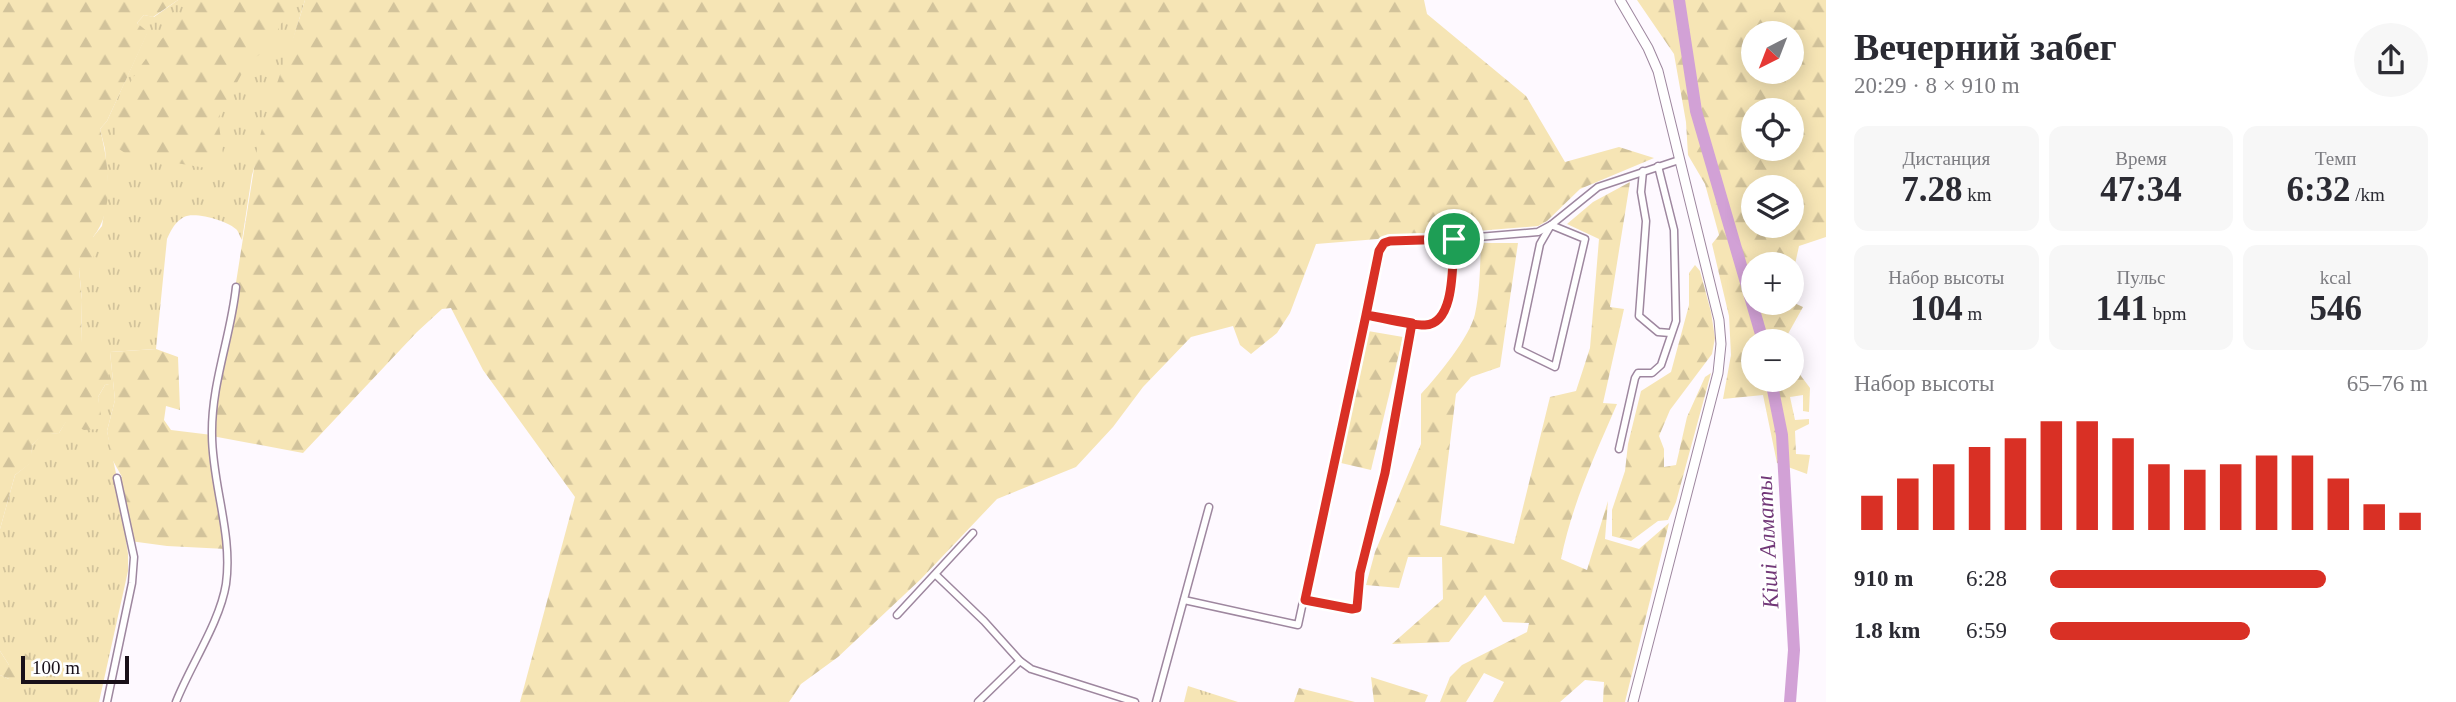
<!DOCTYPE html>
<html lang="ru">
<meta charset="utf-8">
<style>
:root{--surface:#fff;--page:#f7f7f7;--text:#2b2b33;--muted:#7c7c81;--accent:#d93025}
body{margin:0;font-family:"Times New Roman",serif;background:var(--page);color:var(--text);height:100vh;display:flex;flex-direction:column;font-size:26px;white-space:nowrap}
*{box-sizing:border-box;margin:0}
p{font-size:23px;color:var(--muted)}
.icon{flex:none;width:38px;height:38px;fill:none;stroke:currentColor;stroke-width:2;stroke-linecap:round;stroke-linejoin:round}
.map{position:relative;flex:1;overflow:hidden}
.panel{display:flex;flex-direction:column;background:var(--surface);width:630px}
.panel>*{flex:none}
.needle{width:46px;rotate:222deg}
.tools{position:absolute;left:1741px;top:21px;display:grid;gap:14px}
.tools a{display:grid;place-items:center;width:63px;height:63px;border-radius:50%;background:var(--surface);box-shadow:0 4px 18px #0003;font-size:35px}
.scale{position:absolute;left:21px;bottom:18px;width:108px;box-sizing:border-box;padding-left:7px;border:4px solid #191019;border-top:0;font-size:19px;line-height:24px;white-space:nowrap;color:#191019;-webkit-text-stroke:5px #fff;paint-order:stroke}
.pin{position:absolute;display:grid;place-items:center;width:60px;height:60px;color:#fff;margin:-30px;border:4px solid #fff;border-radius:50%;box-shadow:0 2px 7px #0007}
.round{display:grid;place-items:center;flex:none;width:74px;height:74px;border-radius:37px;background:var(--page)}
.summary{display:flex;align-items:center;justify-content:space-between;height:119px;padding:0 28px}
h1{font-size:38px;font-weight:800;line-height:52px}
.figures{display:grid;grid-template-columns:repeat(3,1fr);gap:10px;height:119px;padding:7px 28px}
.figures div{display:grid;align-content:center;border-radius:14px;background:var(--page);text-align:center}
.figures b{font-size:35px;font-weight:800}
.figures small{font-size:19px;font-weight:400}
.figures p{font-size:19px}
.chart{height:196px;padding:14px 28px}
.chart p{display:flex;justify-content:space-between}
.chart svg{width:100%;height:126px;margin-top:7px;stroke:var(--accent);stroke-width:6}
ul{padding:0 28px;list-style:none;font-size:23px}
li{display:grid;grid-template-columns:112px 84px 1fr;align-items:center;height:52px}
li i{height:18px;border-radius:9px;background:var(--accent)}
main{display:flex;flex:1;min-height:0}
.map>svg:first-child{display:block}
.grass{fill:url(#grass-tufts)}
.forest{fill:url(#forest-firs);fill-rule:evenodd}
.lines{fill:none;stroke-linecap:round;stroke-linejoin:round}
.river{stroke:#d2a1d6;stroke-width:12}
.street-casing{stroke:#9e879f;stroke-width:9}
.secondary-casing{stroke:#9e879f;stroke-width:11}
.street{stroke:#fff;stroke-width:6}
.secondary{stroke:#fff;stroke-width:9}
.route-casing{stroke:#fff;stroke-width:14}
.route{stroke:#d93025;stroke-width:9}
.labels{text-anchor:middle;stroke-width:5;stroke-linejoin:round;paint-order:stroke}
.water-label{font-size:23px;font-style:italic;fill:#723878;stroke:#fff}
</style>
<main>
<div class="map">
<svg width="1826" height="702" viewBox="0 0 1826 702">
<defs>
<pattern id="grass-tufts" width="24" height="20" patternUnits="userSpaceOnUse" patternTransform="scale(1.75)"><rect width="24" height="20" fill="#f6e5b5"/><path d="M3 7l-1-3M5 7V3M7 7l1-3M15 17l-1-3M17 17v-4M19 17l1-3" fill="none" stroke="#d2c39b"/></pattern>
<pattern id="forest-firs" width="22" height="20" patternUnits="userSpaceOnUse" patternTransform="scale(1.75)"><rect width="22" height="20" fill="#f6e5b5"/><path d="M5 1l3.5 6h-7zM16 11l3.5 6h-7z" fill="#d2c39b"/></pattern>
</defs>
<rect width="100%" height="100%" fill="#fef9ff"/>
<g class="grass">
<path d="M178,0h127l-53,175 -10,65c-2,-3 -3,-7 -5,-10 -8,-9 -43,-19 -53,-13 -9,5 -13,13 -17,22l-11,110 -46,3 5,48 -8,31 10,47 11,76v17l-29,131h-99v-27l9,4v-14l-9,-14v-122l15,-54 15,-12 2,-18 10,-11 17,-1 7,-12 3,1 30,-15 -1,-10 7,-12 4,-1 -28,-41 1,-43 -3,-31 14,-32 9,-11 6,-40 -3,-37 -5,-20 7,-8 40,-88 -10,-10 7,-8 10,2z"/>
<path d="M1188,686l50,16h-54z"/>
</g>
<g class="forest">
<path d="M0,0h178l-25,17 -9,-2 -7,8 11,9 -41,89 -7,8c8,32 16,81 -7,108l3,8 -3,15 -14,9 3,31 -1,42 17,7 10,23 2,12 -5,1 -7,12 4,24 -3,8 -15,1 -18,-8 -7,11 -17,2 -10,10 -1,18 -16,12 -15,54z"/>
<path d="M197,0h97l-26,48 -21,16 -29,54 5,36 -17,14 -78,-13 -12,-8c-1,-11 -2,-22 0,-33 2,-17 37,-69 51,-80v-6l20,-16z"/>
<path d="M305,0h1119l3,14 99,82 39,66 54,-15 35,11 -74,31 -33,32 -9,5 -222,18 -26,69 -13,20 -26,21 -11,-9 -7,-19 -42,11 -48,50 -30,40 -37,40 -79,32 -76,80 -83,78 -37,27 -12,18h-269l55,-205 -92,-127 -32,-62 -9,1 -25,23 -114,121 -91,-17 14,113 -59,-3 -37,-5 -13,-63 5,-1 -10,-18 -5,-28 8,-31 -5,-48 46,-3 22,8 2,53 -14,-4 -2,14 7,10 41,5 46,-292c13,-49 33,-94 47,-143z"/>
<path d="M1637,0h189v237l-27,9 -7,32v-14h-38v39l38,-1 11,5 -19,34h-30v39h38v-16l18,24 -1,24 -6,-1v-16l-13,2 5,23 14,-1v5l-14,7 1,23 14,1 -3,19 -30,-11 -14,-68 -40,4 8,-44 -2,-39 -17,-72 7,-9 -14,-51 -17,-29 -2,-33 -12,-68zM1754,33h38v39h-38zM1754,110h38v39h-38zM1792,187v39h-38v-39z"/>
<path d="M1630,182l-20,125 14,2 -21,94 14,1c-22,51 -45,100 -56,155l26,11 21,-69 -3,38 34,10 30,-26 -44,179h-22l1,-20 -19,-2 -25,22h-67l11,-20 -20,-9 -18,29h-26l10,-25 12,-12 65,-33 2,-9 -26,-1 -18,-27 -36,47 -57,2 51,-45 -1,-42h-34l-9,31 -33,-3 9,-33 46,-108v-50c16,-17 49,-57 54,-80 5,-23 5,-48 6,-71h37l-18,124 -29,10 -15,17 -16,131 74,19 36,-147 26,-6 14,-43 9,-109 -32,-15 26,-22z"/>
<path d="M1695,265l5,6 11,41 4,26 -3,16 -42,56 -11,26 5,13v18l12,-2 11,-48 18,-40 6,-4 -35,129 -8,18 -10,1 -27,20 -19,-5v-26l13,-39 3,-27 13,-53 30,-19 18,-67v-32z"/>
<path d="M1368,331l35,6 -32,133 -30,-7z"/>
<path d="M0,651l9,14 15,-13 10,10 -10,17h-15l-9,-4z"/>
<path d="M1371,677l57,18 -3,7h-51z"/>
<path d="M1299,688l56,14h-61z"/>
</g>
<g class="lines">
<g class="river">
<path d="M1679,0l17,111 67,230"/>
<path d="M1771,380l11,55 12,215 -4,52"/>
</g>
<g class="street-casing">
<g id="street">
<path d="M1643,171l-2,21 5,29 -7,95 19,16 12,1"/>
<path d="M1551,225l34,14 -30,128 -37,-18 22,-105z"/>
<path d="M1366,315c18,3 62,16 75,4 4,-4 5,-10 7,-15l6,-65"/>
<path d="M1619,449l16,-71 3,-5h14l9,-8 15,-44 -2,-91 -16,-64"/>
<path d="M936,575l48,46 36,40 11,8 104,33"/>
<path d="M1184,600l114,25 81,-374 5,-8 6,-2 64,-2 84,-7 13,-7 47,-38 81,-27"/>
<path d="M1305,600l47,9 7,-4 1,-31 25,-101 27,-150"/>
<path d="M897,615l76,-82"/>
<path d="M107,702l25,-119 2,-26 -17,-79"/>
<path d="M176,702c14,-36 44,-80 50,-118 7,-50 -14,-100 -14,-149 -1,-51 19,-99 24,-148"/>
<path d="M978,702l42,-41"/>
<path d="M1156,702l53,-195"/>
</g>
</g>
<g class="secondary-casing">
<path id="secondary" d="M1620,0l28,48 10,23 61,249 2,24 -3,29 -85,329"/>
</g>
<use href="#street" class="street"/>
<use href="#secondary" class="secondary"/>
</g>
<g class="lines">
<g class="route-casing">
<path id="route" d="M1454,239l-64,2 -6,2 -5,8 -13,64 46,8 -27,150 -25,100 -3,35 -5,1 -47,-9 61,-285c18,3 40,10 59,10 31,-1 27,-63 29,-86"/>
</g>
<use href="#route" class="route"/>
</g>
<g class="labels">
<g class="water-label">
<text transform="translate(1767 542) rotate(-93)" y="8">Кіші Алматы</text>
</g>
</g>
</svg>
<div class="tools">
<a><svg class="needle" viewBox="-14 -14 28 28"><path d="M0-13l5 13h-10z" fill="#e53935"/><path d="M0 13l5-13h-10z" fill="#7c7c81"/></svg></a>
<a><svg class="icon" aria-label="locate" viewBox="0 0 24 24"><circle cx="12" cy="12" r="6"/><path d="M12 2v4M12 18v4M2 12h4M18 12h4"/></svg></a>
<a><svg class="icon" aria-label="layers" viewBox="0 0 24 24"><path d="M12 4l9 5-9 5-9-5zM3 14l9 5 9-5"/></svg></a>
<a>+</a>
<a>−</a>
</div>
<div class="scale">100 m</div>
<div class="pin" style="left:1454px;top:239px;background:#1e9e55"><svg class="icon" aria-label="arrive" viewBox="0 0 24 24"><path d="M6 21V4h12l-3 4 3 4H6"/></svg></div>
</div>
<section class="panel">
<div class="summary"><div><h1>Вечерний забег</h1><p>20:29 · 8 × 910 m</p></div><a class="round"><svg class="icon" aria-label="share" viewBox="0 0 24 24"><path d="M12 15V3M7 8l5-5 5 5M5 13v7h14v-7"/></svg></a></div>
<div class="figures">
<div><p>Дистанция</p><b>7.28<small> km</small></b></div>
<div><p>Время</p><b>47:34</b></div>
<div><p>Темп</p><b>6:32<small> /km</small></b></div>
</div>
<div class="figures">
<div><p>Набор высоты</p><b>104<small> m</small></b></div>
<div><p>Пульс</p><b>141<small> bpm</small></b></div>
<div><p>kcal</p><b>546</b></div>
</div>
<div class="chart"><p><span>Набор высоты</span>65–76 m</p>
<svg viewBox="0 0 160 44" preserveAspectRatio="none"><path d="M5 44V32M15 44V26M25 44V21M35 44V15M45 44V12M55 44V6M65 44V6M75 44V12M85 44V21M95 44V23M105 44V21M115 44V18M125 44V18M135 44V26M145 44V35M155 44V38"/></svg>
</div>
<ul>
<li><b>910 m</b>6:28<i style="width:73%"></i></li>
<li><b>1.8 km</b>6:59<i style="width:53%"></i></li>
</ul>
</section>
</main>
